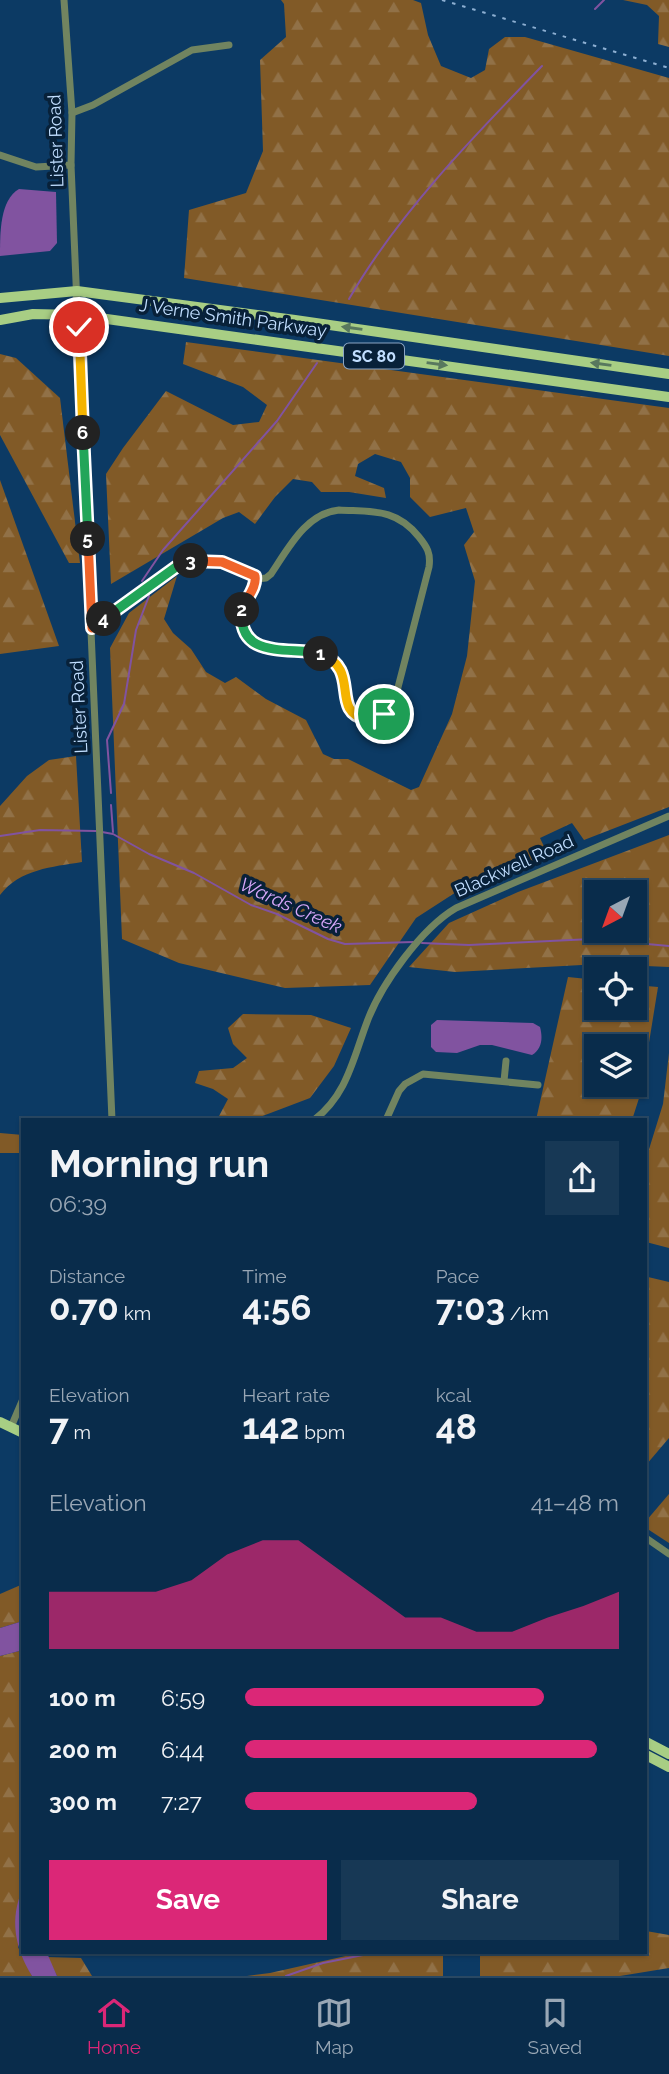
<!DOCTYPE html>
<meta charset="utf-8">
<style>
:root{--surface:#092c4b;--page:#173855;--text:#f1f3f6;--muted:#99a7b5;--line:#294863;--accent:#db2777}
body{margin:0;font-family:Raleway,sans-serif;background:var(--page);color:var(--text);height:100vh;display:flex;flex-direction:column;font-size:26px;white-space:nowrap}
*{box-sizing:border-box;margin:0}
p{font-size:23px;color:var(--muted)}
.icon{flex:none;width:38px;height:38px;fill:none;stroke:currentColor;stroke-width:2;stroke-linecap:round;stroke-linejoin:round}
.map{position:relative;flex:1;overflow:hidden}
.details{position:absolute;left:21px;top:1118px;width:626px;height:836px;display:flex;flex-direction:column;background:var(--surface);border-radius:0px;box-shadow:0 2px 5px #0004,0 0 0 2px var(--line)}
.details>*{flex:none}
.needle{width:46px;rotate:221deg}
.buttons{position:absolute;left:584px;top:880px;display:grid;gap:14px}
.buttons a{display:grid;place-items:center;width:63px;height:63px;border-radius:0px;background:var(--surface);box-shadow:0 2px 5px #0004,0 0 0 2px var(--line);font-size:35px}
.pin{position:absolute;display:grid;place-items:center;width:60px;height:60px;color:#fff;margin:-30px;border:4px solid #fff;border-radius:50%;box-shadow:0 2px 7px #0007}
.km{position:absolute;width:35px;height:35px;margin:-18px;border-radius:50%;background:#222;color:#fff;font-size:19px;line-height:35px;text-align:center}
.round{display:grid;place-items:center;flex:none;width:74px;height:74px;border-radius:0px;background:var(--page)}
.headline{display:flex;align-items:center;justify-content:space-between;height:119px;padding:0 28px}
h1{font-size:38px;font-weight:700;line-height:52px}
.stats{display:grid;grid-template-columns:repeat(3,1fr);gap:10px;height:119px;padding:7px 28px}
.stats div{display:grid;align-content:center}
.stats b{font-size:35px;font-weight:700}
.stats small{font-size:19px;font-weight:400}
.stats p{font-size:19px}
.chart{height:196px;padding:14px 28px}
.chart p{display:flex;justify-content:space-between}
.chart svg{width:100%;height:126px;margin-top:7px;fill:var(--accent);opacity:.7}
.action{display:flex;gap:14px;margin-top:auto;padding:14px 28px}
.action a{flex:1;height:80px;border-radius:0px;background:var(--accent);color:#fff;font-size:28px;font-weight:700;line-height:80px;text-align:center}
.action a+a{background:var(--page);color:var(--text)}
ul{padding:0 28px;list-style:none;font-size:23px}
li{display:grid;grid-template-columns:112px 84px 1fr;align-items:center;height:52px}
li i{height:18px;border-radius:9px;background:var(--accent)}
.menu{display:flex;justify-content:space-around;align-items:center;height:98px;border-top:2px solid var(--line);background:var(--surface);font-size:19px;color:var(--muted)}
.menu a{display:grid;justify-items:center;gap:4px}
.menu .selected{color:var(--accent)}
.map>svg:first-child{display:block}
.forest{fill:url(#forest-firs);fill-rule:evenodd}
.water{fill:#8153a0}
.lines{fill:none;stroke-linecap:round;stroke-linejoin:round}
.stream{stroke:#8153a0;stroke-width:2}
.street{stroke:#718460;stroke-width:7}
.primary{stroke:#a8ce84;stroke-width:10}
.rail{stroke:#8dafd2;stroke-width:2;stroke-dasharray:3.5 7;stroke-linecap:butt}
.oneway{fill:#58785e}
.split-1-casing{stroke:#fff;stroke-width:14}
.split-2-casing{stroke:#fff;stroke-width:14}
.split-3-casing{stroke:#fff;stroke-width:14}
.split-4-casing{stroke:#fff;stroke-width:14}
.split-5-casing{stroke:#fff;stroke-width:14}
.split-6-casing{stroke:#fff;stroke-width:14}
.split-7-casing{stroke:#fff;stroke-width:14}
.split-1{stroke:#f5b400;stroke-width:9}
.split-2{stroke:#22a559;stroke-width:9}
.split-3{stroke:#f0652b;stroke-width:9}
.split-4{stroke:#22a559;stroke-width:9}
.split-5{stroke:#f0652b;stroke-width:9}
.split-6{stroke:#22a559;stroke-width:9}
.split-7{stroke:#f5b400;stroke-width:9}
.labels{text-anchor:middle;stroke-width:7;stroke-linejoin:round;paint-order:stroke}
.shield{fill:#082139;stroke:#8aa5c4;stroke-width:2}
.shield-label{font-size:16px;font-weight:bold;fill:#c1deff}
.street-label{font-size:18px;fill:#c1deff;stroke:#082139}
.water-label{font-size:19px;font-style:italic;fill:#d8a7fa;stroke:#082139}
</style>
<div class="map">
<svg width="669" height="1976" viewBox="0 0 669 1976">
<defs>
<pattern id="forest-firs" width="22" height="20" patternUnits="userSpaceOnUse" patternTransform="scale(1.75)"><rect width="22" height="20" fill="#815a27"/><path d="M5 1l3.5 6h-7zM16 11l3.5 6h-7z" fill="#917147"/></pattern>
</defs>
<rect width="100%" height="100%" fill="#0c3a64"/>
<g class="forest">
<path d="M281,0h132l8,3 7,32 13,31 30,12 14,-8 4,-21 16,-12h20l144,41v278l-485,-78 5,-68 57,-17 17,-42 -3,-91 26,-23 -2,-33z"/>
<path d="M623,0h46v47l-11,-3 1,-28 -12,-11z"/>
<path d="M186,342l483,66v399l-85,33 -12,-17 -32,15 9,19 -85,30 -48,31 -46,67 -85,3 -106,-25 -57,-24 -12,-291 19,-35 48,-37 -13,43 9,14 18,16 15,23 19,11 11,-6 30,22 40,21 17,34 11,5h14l63,31 8,-3 33,-73 15,-58 8,-75 -11,-36 10,-13 -8,-24 -36,9 -20,-20v-19l-9,-16 -26,-8 -17,10 -3,12 29,12 2,10 -37,-6h-28l-9,-10 -19,-3 -18,18 -20,27 -16,-12 -16,6 -112,66 -5,-110 17,-26 43,-57 67,34 26,-3 8,-17 -24,-18 -60,-23z"/>
<path d="M0,354l16,4 44,40 20,165h-11l-69,-128z"/>
<path d="M0,480l59,166 -59,8z"/>
<path d="M76,756l6,106c-30,5 -62,7 -82,33v-89l27,-30 22,-16z"/>
<path d="M669,835v132l-69,-3 -145,8 -46,-5 40,-44 69,-31zM597,892h38v39h-38z"/>
<path d="M568,977l29,3v28h38v-23l23,2 -17,105 -9,28h-96zM597,1046h38v39h-38z"/>
<path d="M243,1014l68,1 40,13 -17,38 -24,32 -58,22h-31l-3,-2 10,-19 -15,-10 -18,-6 4,-12 34,-3 14,-10 -14,-14 -5,-16z"/>
<path d="M669,1053v195l-23,-6v-83l17,-55z"/>
<path d="M0,1133l23,2v18h-23z"/>
<path d="M648,1277l21,5v156l-23,27v-177z"/>
<path d="M669,1494v49l-23,-15v-7z"/>
<path d="M23,1584v37l-23,7v-34z"/>
<path d="M23,1650v238l-3,6 -2,53 14,29h-32v-320z"/>
<path d="M646,1931l23,4v33l-49,8h-140v-23h166z"/>
<path d="M359,1953h84v23h-196l23,-3z"/>
<path d="M47,1957l34,1 11,18h-35z"/>
</g>
<g class="water">
<path d="M19,189l37,3 1,51 -7,8 -50,5c0,-24 0,-56 19,-67z"/>
<path d="M437,1020l96,3 7,4c3,11 2,22 -8,28l-40,-10h-12l-23,8 -21,-1 -5,-5v-22z"/>
<path d="M23,1621v29l-23,6v-28z"/>
<path d="M23,1888v65h24l10,23h-25c-17,-28 -23,-57 -9,-88z"/>
</g>
<g class="lines">
<g class="stream">
<path d="M595,9l9,-9"/>
<path d="M349,299c49,-85 124,-162 193,-233"/>
<path d="M142,581l21,-31 114,-129 40,-58"/>
<path d="M111,793l-4,-53 17,-36 12,-74 13,-34"/>
<path d="M111,805l2,27"/>
<path d="M102,832l11,2 36,20 45,19 57,32 26,9 51,25 17,5 68,-2"/>
<path d="M0,836l40,-6 56,1"/>
<path d="M422,943l47,2 123,-6 77,7"/>
<path d="M286,1976l37,-13 50,-10"/>
</g>
<g class="street">
<path d="M64,0l8,113 -1,52 41,955"/>
<path d="M72,113l21,-8 99,-55 37,-5"/>
<path d="M0,155l36,12 35,-2"/>
<path d="M339,510c33,2 57,-2 80,27 8,10 12,16 10,30l-34,132c-9,20 -32,27 -47,8 -5,-13 0,-30 -10,-42 -23,-27 -100,3 -96,-51 1,-13 13,-22 14,-35l10,-1 5,-4c17,-25 35,-61 68,-64z"/>
<path d="M92,628l84,-61c21,-11 66,-8 80,12"/>
<path d="M504,1081l2,-20"/>
<path d="M314,1120c33,-25 39,-61 53,-98 14,-38 55,-94 89,-114l213,-92"/>
<path d="M386,1120l13,-29 6,-7 18,-10 115,11"/>
<path d="M11,1427l12,-28"/>
<path d="M646,1538l23,16"/>
</g>
<g class="primary">
<path d="M0,298l77,-7 218,29 374,54"/>
<path d="M0,320l33,-6 45,1 591,82"/>
<path d="M0,1422l23,11"/>
<path d="M646,1742l23,12"/>
<path d="M646,1755l23,12"/>
</g>
<path class="rail" d="M442,0l227,68"/>
</g>
<defs><path id="oneway-solid" d="M-6-.8H1V-3.2L6.5 0L1 3.2V.8H-6Z" transform="scale(1.75)"/></defs>
<g class="oneway">
<use href="#oneway-solid" transform="translate(352 328) rotate(-172)"/>
<use href="#oneway-solid" transform="translate(437 364) rotate(8)"/>
<use href="#oneway-solid" transform="translate(601 364) rotate(-172)"/>
</g>
<g class="lines">
<g class="split-1-casing">
<path id="split-1" d="M321,654c41,16 8,57 45,65l18,-5"/>
</g>
<g class="split-2-casing">
<path id="split-2" d="M242,610c-5,51 50,36 79,44"/>
</g>
<g class="split-3-casing">
<path id="split-3" d="M191,561l31,1 33,14c2,12 -9,22 -13,34"/>
</g>
<g class="split-4-casing">
<path id="split-4" d="M104,619l72,-52 15,-6"/>
</g>
<g class="split-5-casing">
<path id="split-5" d="M88,539l4,89 12,-9"/>
</g>
<g class="split-6-casing">
<path id="split-6" d="M83,433l5,106"/>
</g>
<g class="split-7-casing">
<path id="split-7" d="M79,327l4,106"/>
</g>
<use href="#split-1" class="split-1"/>
<use href="#split-2" class="split-2"/>
<use href="#split-3" class="split-3"/>
<use href="#split-4" class="split-4"/>
<use href="#split-5" class="split-5"/>
<use href="#split-6" class="split-6"/>
<use href="#split-7" class="split-7"/>
</g>
<g class="labels">
<rect class="shield" x="344" y="343.5" width="60" height="25" rx="5"/>
<g class="shield-label">
<text x="374" y="362">SC 80</text>
</g>
<g class="street-label">
<text transform="translate(56 141) rotate(-92)" y="6">Lister Road</text>
<text transform="translate(233 318) rotate(8)" y="6">J Verne Smith Parkway</text>
<text transform="translate(79 707) rotate(-93)" y="6">Lister Road</text>
<text transform="translate(514 866) rotate(-24)" y="6">Blackwell Road</text>
</g>
<g class="water-label">
<text transform="translate(291 905) rotate(24)" y="7">Wards Creek</text>
</g>
</g>
</svg>
<div class="buttons">
<a><svg class="needle" viewBox="-14 -14 28 28"><path d="M0-13l5 13h-10z" fill="#e53935"/><path d="M0 13l5-13h-10z" fill="#99a7b5"/></svg></a>
<a><svg class="icon" aria-label="locate" viewBox="0 0 24 24"><circle cx="12" cy="12" r="6"/><path d="M12 2v4M12 18v4M2 12h4M18 12h4"/></svg></a>
<a><svg class="icon" aria-label="layers" viewBox="0 0 24 24"><path d="M12 4l9 5-9 5-9-5zM3 14l9 5 9-5"/></svg></a>
</div>
<div class="pin" style="left:384px;top:714px;background:#1e9e55"><svg class="icon" aria-label="arrive" viewBox="0 0 24 24"><path d="M6 21V4h12l-3 4 3 4H6"/></svg></div>
<div class="pin" style="left:79px;top:327px;background:#d93025"><svg class="icon" aria-label="check" viewBox="0 0 24 24"><path d="M5 12l5 5 9-10"/></svg></div>
<b class="km" style="left:321px;top:654px">1</b>
<b class="km" style="left:242px;top:610px">2</b>
<b class="km" style="left:191px;top:561px">3</b>
<b class="km" style="left:104px;top:619px">4</b>
<b class="km" style="left:88px;top:539px">5</b>
<b class="km" style="left:83px;top:433px">6</b>
<section class="details">
<div class="headline"><div><h1>Morning run</h1><p>06:39</p></div><a class="round"><svg class="icon" aria-label="share" viewBox="0 0 24 24"><path d="M12 15V3M7 8l5-5 5 5M5 13v7h14v-7"/></svg></a></div>
<div class="stats">
<div><p>Distance</p><b>0.70<small> km</small></b></div>
<div><p>Time</p><b>4:56</b></div>
<div><p>Pace</p><b>7:03<small> /km</small></b></div>
</div>
<div class="stats">
<div><p>Elevation</p><b>7<small> m</small></b></div>
<div><p>Heart rate</p><b>142<small> bpm</small></b></div>
<div><p>kcal</p><b>48</b></div>
</div>
<div class="chart"><p><span>Elevation</span>41–48 m</p>
<svg viewBox="0 0 160 44" preserveAspectRatio="none"><path d="M0 44V24L10 24L20 24L30 24L40 20L50 11L60 6L70 6L80 15L90 24L100 33L110 33L120 38L130 38L140 33L150 29L160 24V44z"/></svg>
</div>
<ul>
<li><b>100 m</b>6:59<i style="width:80%"></i></li>
<li><b>200 m</b>6:44<i style="width:94%"></i></li>
<li><b>300 m</b>7:27<i style="width:62%"></i></li>
</ul>
<div class="action"><a>Save</a><a>Share</a></div>
</section>
</div>
<nav class="menu">
<a class="selected"><svg class="icon" aria-label="home" viewBox="0 0 24 24"><path d="M3 11l9-7 9 7M6 9v11h12V9"/></svg>Home</a>
<a><svg class="icon" aria-label="map" viewBox="0 0 24 24"><path d="M3 6l6-2 6 2 6-2v14l-6 2-6-2-6 2zM9 4v14M15 6v14"/></svg>Map</a>
<a><svg class="icon" aria-label="saved" viewBox="0 0 24 24"><path d="M7 4h10v16l-5-4-5 4z"/></svg>Saved</a>
</nav>
